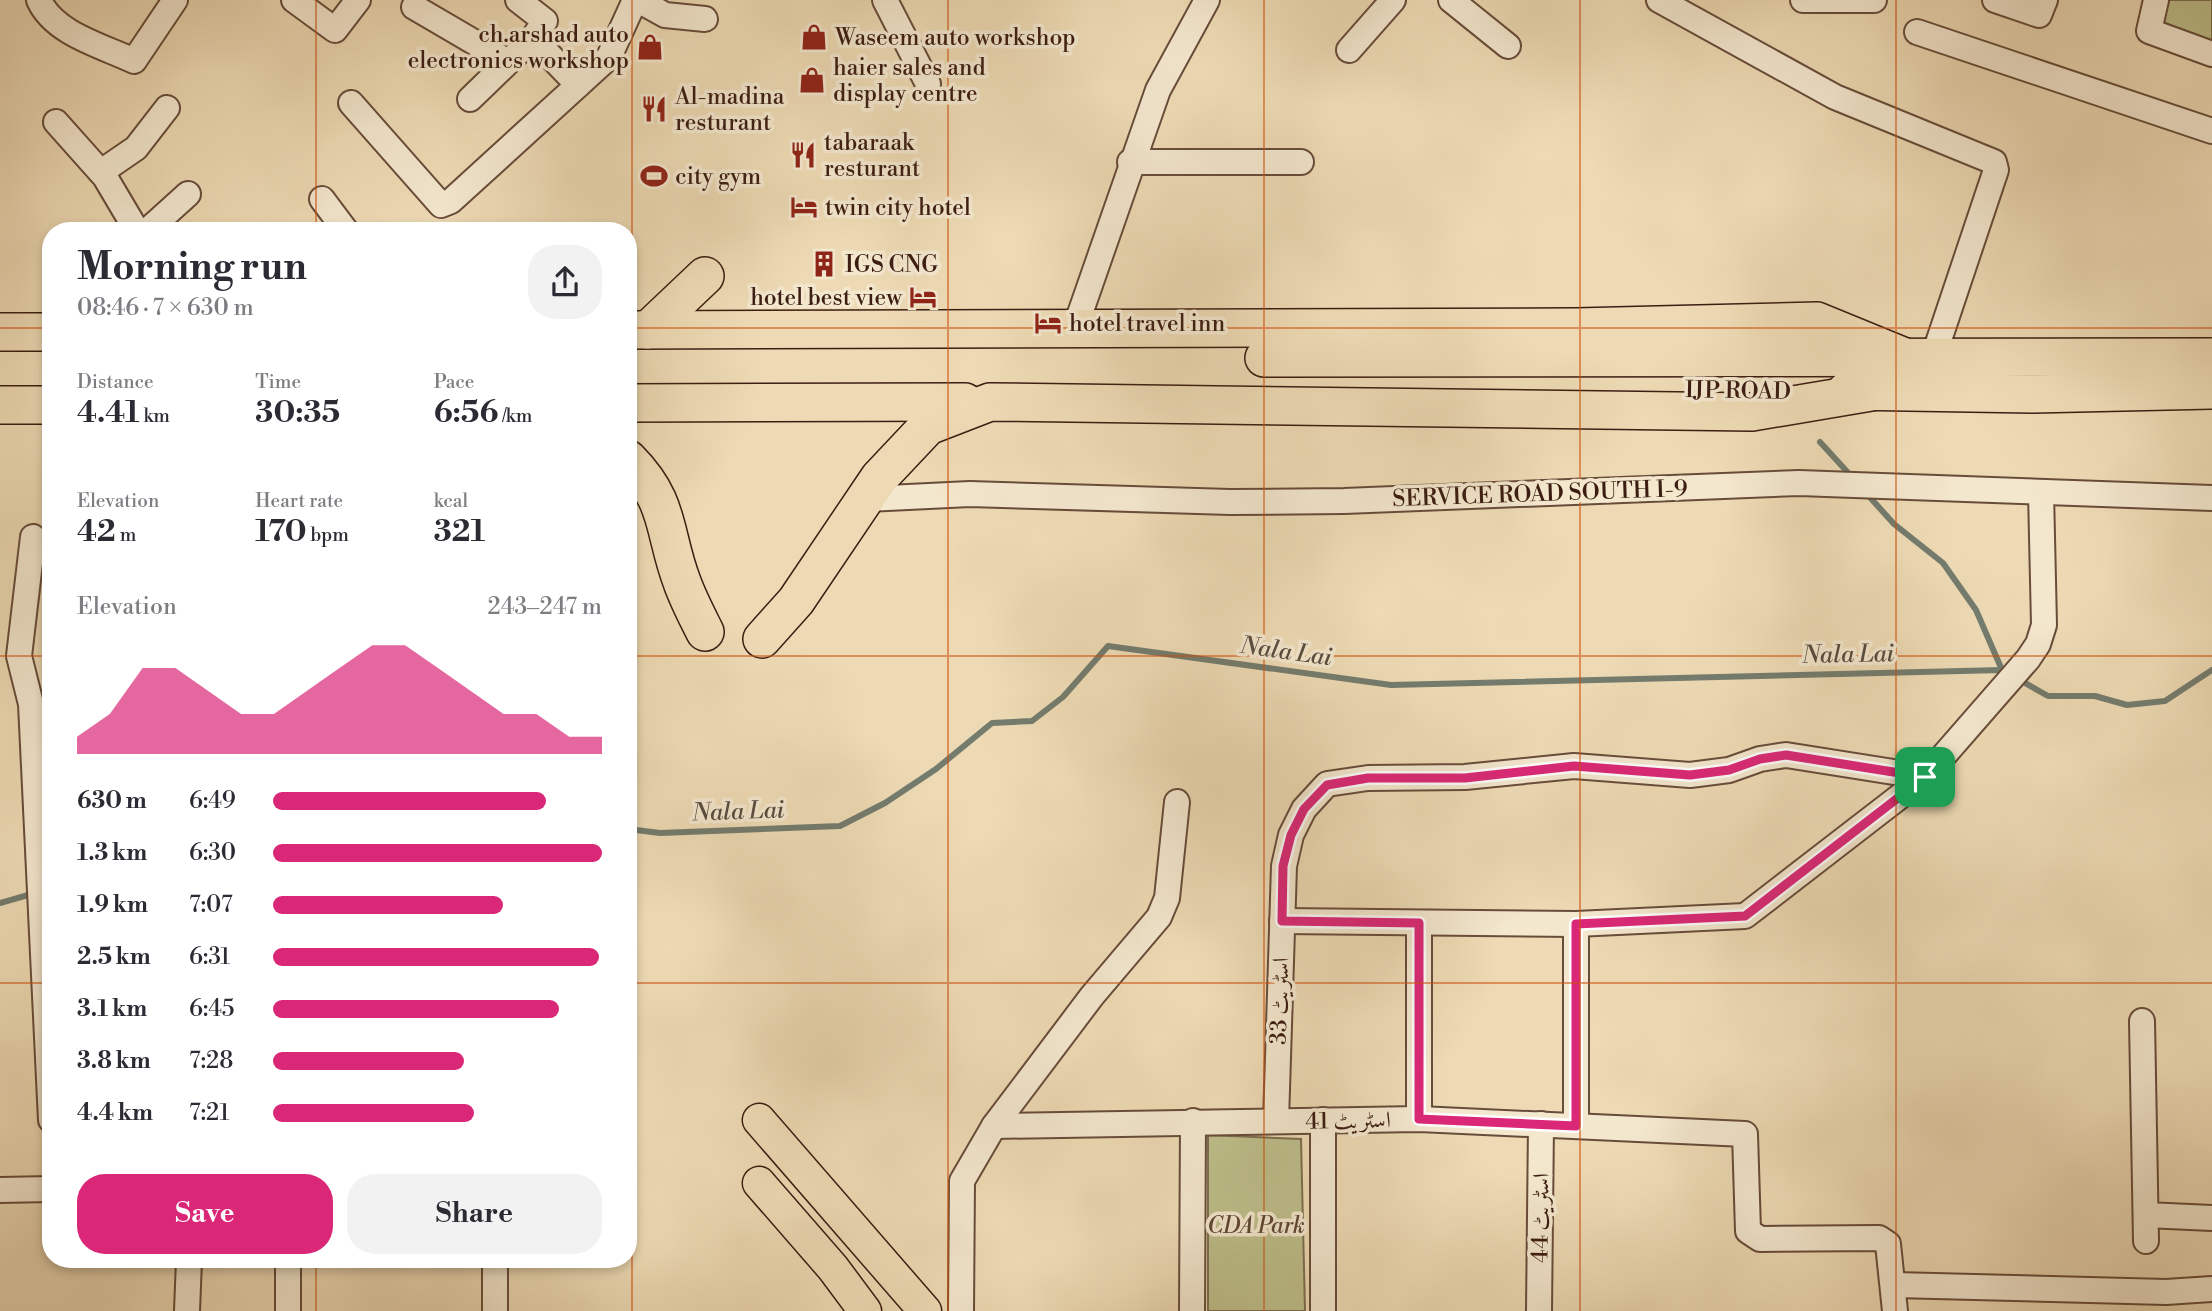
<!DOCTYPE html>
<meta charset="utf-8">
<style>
:root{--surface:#fff;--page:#f2f2f3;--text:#2b2b33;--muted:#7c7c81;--accent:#db2777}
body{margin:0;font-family:"Libre Bodoni",Amiri,serif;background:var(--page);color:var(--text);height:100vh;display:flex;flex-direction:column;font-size:26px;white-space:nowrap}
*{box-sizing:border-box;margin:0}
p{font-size:23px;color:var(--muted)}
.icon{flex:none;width:38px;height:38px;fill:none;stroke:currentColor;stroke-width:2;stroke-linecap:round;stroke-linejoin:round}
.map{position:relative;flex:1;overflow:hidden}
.drawer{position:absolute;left:42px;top:222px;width:595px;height:1046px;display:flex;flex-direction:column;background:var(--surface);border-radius:28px;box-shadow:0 4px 10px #0003}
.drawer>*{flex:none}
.pin{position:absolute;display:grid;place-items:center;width:60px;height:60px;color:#fff;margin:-30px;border-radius:14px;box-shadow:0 4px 10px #0006}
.round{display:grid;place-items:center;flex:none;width:74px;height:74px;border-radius:28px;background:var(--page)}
.overview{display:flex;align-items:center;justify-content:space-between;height:119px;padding:0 35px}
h1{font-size:38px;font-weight:700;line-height:52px}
.metrics{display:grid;grid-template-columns:repeat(3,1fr);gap:10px;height:119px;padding:7px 35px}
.metrics div{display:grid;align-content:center}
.metrics b{font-size:30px;font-weight:700}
.metrics small{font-size:19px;font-weight:400}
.metrics p{font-size:19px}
.chart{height:196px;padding:14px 35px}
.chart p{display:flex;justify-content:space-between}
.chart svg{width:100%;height:126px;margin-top:7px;fill:var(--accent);opacity:.7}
.primary-button{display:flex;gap:14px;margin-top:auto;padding:14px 35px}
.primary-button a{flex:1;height:80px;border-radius:28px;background:var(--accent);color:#fff;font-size:28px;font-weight:700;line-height:80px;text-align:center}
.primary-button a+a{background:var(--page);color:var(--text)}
ul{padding:0 35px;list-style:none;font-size:23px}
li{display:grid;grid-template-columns:112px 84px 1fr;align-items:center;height:52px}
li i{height:18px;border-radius:9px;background:var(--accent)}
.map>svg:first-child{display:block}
.green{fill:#bdbe8a;stroke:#7c6e4e;stroke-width:2}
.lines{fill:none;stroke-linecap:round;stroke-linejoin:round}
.stream{stroke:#747c6e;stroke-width:6}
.minor-casing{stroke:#684c3a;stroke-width:28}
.major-casing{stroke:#3c1d12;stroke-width:35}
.highway-casing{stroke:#3c1d12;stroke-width:40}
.minor{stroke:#f3e7ce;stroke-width:24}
.major{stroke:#eddab4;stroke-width:32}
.highway{stroke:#eddab4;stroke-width:37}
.route-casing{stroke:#fff;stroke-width:14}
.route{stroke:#db2777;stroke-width:9}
.grid{fill:none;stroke:#ce500d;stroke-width:2;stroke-opacity:0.55}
.labels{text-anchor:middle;stroke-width:7;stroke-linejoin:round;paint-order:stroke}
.poi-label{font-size:23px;fill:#3c1d12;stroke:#f3e7ce;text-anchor:start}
.street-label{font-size:23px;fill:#3c1d12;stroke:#f3e7ce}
.park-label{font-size:23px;font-style:italic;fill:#5c4530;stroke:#f3e7ce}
.water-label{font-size:24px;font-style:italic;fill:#584c40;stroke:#f3e7ce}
</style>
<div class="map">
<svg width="2212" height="1311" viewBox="0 0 2212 1311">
<rect width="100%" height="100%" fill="#eddab4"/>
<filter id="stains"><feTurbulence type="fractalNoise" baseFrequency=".00286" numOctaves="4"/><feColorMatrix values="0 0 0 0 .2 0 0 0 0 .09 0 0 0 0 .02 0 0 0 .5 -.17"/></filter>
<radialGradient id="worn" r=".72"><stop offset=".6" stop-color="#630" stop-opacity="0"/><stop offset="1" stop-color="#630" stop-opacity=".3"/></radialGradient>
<g class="green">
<path d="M2156,0h56v54l-63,-23z"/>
<path d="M1208,1135l93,4 4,172h-97z"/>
</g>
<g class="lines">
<g class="stream">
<path d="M1820,442l32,35"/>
<path d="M1866,493l28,31 49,39 33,47 26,60"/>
<path d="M2018,679l30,17h47l32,9 38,-4 47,-31"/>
<path d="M628,829l32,4 180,-7 45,-23 51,-34 56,-46 40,-2 31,-24 45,-51 283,39 611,-15 6,3"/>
<path d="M0,903l35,-10"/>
</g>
<g class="minor-casing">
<g id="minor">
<path d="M39,0c15,34 64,46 95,61l41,-61"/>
<path d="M294,0l41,30 23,-30"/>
<path d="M518,0l27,21 -12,17"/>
<path d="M638,0l27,15 40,4"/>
<path d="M885,0l43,84"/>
<path d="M1451,0l57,46"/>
<path d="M1659,0l176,97 159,65 2,8 -63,188"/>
<path d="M1803,0h71"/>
<path d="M1995,0l44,15 6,-15"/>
<path d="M2156,0l-7,31 63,23"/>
<path d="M414,7l94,55"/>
<path d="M1917,32l295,99"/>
<path d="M1349,50l44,-50"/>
<path d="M470,99l63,-61 45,47"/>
<path d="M351,103l90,102 10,-4 158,-144 26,-57"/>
<path d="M56,122l49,55 32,54"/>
<path d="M1130,162h171"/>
<path d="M101,172l35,-24 31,-40"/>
<path d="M322,199l24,32"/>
<path d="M147,231l41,-37"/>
<path d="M1075,328l83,-238 49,-90"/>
<path d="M867,499l103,-5 260,8 114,-1 455,-18 413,15"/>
<path d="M33,537l-14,119 12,48 20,416"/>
<path d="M1282,921l294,3 169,-8 180,-139 103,-118 10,-15 6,-19 -3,-133"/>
<path d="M1419,923v196"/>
<path d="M2142,1021l4,220"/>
<path d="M1323,1120v191"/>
<path d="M1276,1121l8,-255 7,-31 13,-26 23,-25 41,-6 97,-1 109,-11 116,9 39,-5 31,-11 26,-4 139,22"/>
<path d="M994,1126l425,-7 326,15 3,97 12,8 119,-1 9,6 7,67"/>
<path d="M1576,1126v-202"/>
<path d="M0,1190l51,-1"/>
<path d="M2146,1215l66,3"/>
<path d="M495,1260v51"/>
<path d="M1895,1285l271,7 46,-3"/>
<path d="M187,1311l2,-51"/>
<path d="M288,1311v-51"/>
<path d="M961,1311l1,-130 32,-55 98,-130 67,-79 8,-19 10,-96"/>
<path d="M1192,1311l1,-190"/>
<path d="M1539,1311l2,-187"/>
</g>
</g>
<g class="major-casing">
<g id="major">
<path d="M759,1120l166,191"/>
<path d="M759,1183l74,85 32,43"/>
</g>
</g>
<g class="highway-casing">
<g id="highway">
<path d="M628,330l948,-3 241,-6 88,36"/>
<path d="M648,330l57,-54"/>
<path d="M0,332h51"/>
<path d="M1264,358l948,-1"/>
<path d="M1846,391l187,3 179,-4"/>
<path d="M628,403l337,-1"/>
<path d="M0,405h51"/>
<path d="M628,459c43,43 35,73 54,123 6,17 15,34 23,50"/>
<path d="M762,639l34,-38 83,-123 49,-52 62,-24 762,10 119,-20"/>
</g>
</g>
<use href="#minor" class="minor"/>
<use href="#major" class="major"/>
<use href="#highway" class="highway"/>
</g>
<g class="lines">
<g class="route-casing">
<path id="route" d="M1786,755l139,22 -180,139 -169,8v202l-157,-7v-196l-137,-2 1,-55 8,-31 13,-26 23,-24 41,-7h97l109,-12 116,9 39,-5 31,-11z"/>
</g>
<use href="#route" class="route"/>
</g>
<path class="grid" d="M316,0v231M632,0v1311M948,0v1311M1264,0v1311M1580,0v1311M1896,0v1311M0,328h51M628,328h1584M0,656h51M628,656h1584M0,983h51M628,983h1584M316,1260v51"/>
<defs>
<g id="shop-bare" transform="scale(2.1)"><path d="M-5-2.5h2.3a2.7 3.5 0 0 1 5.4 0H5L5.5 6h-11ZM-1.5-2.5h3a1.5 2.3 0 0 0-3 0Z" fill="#8f2418" stroke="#f3e7ce" stroke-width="2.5" paint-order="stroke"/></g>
<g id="restaurant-bare" transform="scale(2.1)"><path d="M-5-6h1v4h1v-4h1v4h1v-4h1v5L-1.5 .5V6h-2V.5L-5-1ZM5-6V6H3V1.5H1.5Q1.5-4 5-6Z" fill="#8f2418" stroke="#f3e7ce" stroke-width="2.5" paint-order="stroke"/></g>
<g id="stadium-bare" transform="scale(2.1)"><path d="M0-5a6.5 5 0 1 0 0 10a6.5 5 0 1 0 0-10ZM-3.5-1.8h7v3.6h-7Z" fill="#8f2418" stroke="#f3e7ce" stroke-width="2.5" paint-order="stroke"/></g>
<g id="hotel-bare" transform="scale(2.1)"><path d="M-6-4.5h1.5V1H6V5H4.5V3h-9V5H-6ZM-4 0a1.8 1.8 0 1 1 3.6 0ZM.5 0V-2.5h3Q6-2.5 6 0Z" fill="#8f2418" stroke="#f3e7ce" stroke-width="2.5" paint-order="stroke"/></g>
<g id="building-bare" transform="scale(2.1)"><path d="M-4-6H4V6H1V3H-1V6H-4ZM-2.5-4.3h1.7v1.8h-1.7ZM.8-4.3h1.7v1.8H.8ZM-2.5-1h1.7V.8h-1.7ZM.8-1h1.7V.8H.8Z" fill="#8f2418" stroke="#f3e7ce" stroke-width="2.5" paint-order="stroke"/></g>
</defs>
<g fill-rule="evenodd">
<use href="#shop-bare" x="814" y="37"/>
<use href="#shop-bare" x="650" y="47"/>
<use href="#shop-bare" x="812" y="80"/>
<use href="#restaurant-bare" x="654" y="109"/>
<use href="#restaurant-bare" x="803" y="155"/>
<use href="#stadium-bare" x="654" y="176"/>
<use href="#hotel-bare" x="804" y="207"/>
<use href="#building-bare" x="824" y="264"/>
<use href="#hotel-bare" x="923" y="297"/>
<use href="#hotel-bare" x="1048" y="323"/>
</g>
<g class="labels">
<g class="poi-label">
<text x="629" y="42" text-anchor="end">ch.arshad auto<tspan x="629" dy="26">electronics workshop</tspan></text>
<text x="835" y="45">Waseem auto workshop</text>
<text x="833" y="75">haier sales and<tspan x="833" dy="26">display centre</tspan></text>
<text x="675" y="104">Al-madina<tspan x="675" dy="26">resturant</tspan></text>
<text x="824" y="150">tabaraak<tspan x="824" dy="26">resturant</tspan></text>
<text x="675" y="184">city gym</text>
<text x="825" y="215">twin city hotel</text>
<text x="845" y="272">IGS CNG</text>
<text x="902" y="305" text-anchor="end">hotel best view</text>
<text x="1069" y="331">hotel travel inn</text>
</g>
<g class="street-label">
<text transform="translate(1738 390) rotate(1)" y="8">IJP ROAD</text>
<text transform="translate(1540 493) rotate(-2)" y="8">SERVICE ROAD SOUTH I-9</text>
<text transform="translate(1279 1001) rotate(-88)" y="8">اسٹریٹ 33</text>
<text transform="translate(1348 1120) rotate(-1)" y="8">اسٹریٹ 41</text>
<text transform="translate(1540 1218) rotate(-89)" y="8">اسٹریٹ 44</text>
</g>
<g class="park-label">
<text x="1256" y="1233">CDA Park</text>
</g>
<g class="water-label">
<text transform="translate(1286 651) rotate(8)" y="8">Nala Lai</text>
<text transform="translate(1848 654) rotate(-1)" y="8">Nala Lai</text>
<text transform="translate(738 811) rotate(-2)" y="8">Nala Lai</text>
</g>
</g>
<rect width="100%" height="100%" filter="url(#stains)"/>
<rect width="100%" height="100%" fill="url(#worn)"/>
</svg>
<div class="pin" style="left:1925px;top:777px;background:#1e9e55"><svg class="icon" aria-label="arrive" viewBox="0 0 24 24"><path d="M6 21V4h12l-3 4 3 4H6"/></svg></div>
<section class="drawer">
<div class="overview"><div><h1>Morning run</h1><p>08:46 · 7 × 630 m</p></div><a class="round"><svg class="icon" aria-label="share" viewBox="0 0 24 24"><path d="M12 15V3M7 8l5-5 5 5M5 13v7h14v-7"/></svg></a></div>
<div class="metrics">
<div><p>Distance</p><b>4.41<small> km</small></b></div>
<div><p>Time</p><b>30:35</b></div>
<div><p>Pace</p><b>6:56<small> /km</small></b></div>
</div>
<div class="metrics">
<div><p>Elevation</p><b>42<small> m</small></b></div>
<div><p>Heart rate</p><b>170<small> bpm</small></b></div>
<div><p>kcal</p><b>321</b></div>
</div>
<div class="chart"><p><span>Elevation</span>243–247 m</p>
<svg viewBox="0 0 160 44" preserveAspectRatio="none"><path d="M0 44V38L10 30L20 14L30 14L40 22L50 30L60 30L70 22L80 14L90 6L100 6L110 14L120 22L130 30L140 30L150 38L160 38V44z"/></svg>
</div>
<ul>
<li><b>630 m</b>6:49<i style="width:83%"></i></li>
<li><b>1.3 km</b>6:30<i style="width:100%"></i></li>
<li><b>1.9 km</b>7:07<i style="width:70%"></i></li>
<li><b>2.5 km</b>6:31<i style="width:99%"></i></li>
<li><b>3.1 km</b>6:45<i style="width:87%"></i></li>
<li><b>3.8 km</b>7:28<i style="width:58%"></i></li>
<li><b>4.4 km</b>7:21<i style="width:61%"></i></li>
</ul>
<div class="primary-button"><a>Save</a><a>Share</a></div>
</section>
</div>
